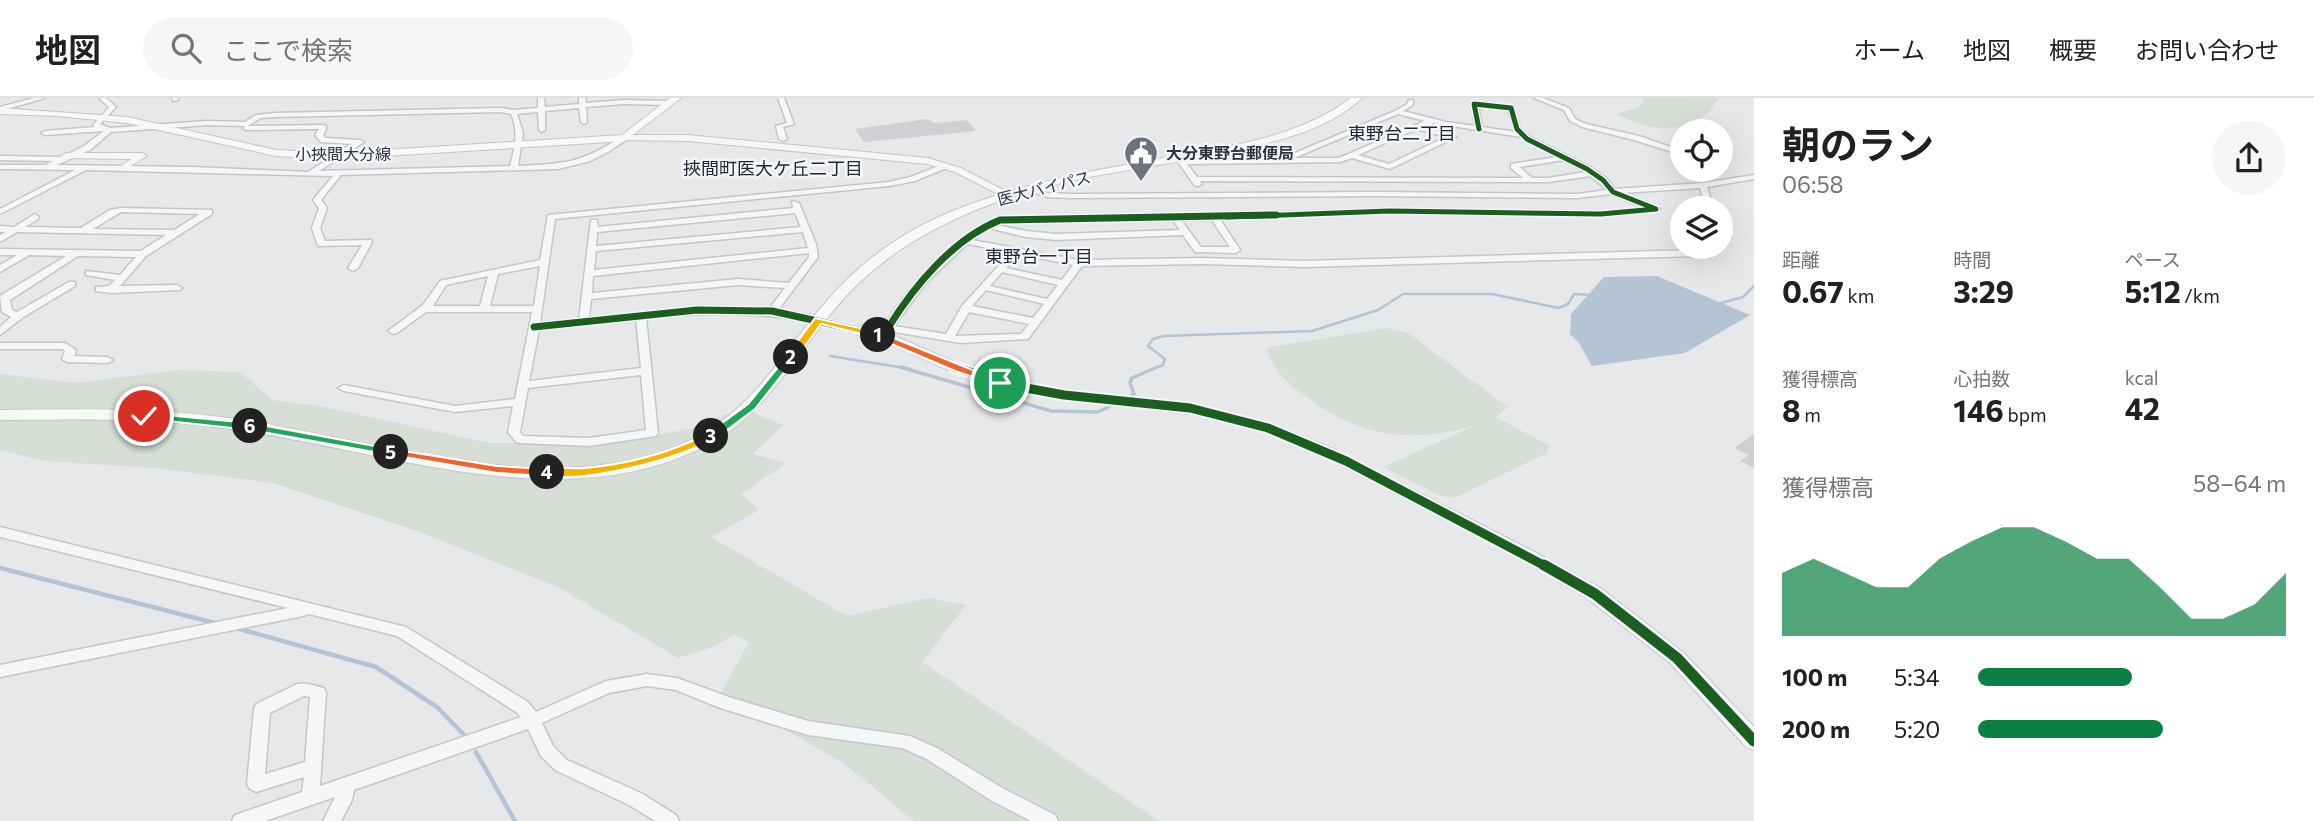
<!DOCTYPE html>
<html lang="ja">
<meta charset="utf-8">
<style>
:root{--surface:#fff;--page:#f6f6f6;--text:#202124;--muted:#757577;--line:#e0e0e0;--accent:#0b8043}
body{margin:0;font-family:Commissioner,"Noto Sans JP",sans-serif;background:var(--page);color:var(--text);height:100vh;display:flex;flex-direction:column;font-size:26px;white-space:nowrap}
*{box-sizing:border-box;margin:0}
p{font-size:23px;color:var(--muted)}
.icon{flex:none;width:38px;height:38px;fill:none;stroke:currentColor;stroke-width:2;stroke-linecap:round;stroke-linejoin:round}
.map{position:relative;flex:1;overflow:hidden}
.panel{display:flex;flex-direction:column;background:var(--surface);width:560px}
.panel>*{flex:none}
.tools{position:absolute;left:1670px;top:21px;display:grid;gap:14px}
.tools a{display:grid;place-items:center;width:63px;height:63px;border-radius:50%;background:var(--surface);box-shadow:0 7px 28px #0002;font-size:35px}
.pin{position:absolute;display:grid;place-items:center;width:60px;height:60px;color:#fff;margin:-30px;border:4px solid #fff;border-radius:50%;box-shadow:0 2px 7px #0007}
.km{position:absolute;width:35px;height:35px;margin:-18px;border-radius:50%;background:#222;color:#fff;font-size:19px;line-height:35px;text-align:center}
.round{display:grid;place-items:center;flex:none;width:74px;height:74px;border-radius:37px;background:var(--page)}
.summary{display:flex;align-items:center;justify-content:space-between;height:119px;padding:0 28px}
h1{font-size:38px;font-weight:700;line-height:52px}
.metrics{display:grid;grid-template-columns:repeat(3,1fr);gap:10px;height:119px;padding:7px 28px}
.metrics div{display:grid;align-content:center}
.metrics b{font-size:30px;font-weight:700}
.metrics small{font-size:19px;font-weight:400}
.metrics p{font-size:19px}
.chart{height:196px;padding:14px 28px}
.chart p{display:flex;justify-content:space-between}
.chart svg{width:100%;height:126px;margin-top:7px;fill:var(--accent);opacity:.7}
ul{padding:0 28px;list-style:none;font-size:23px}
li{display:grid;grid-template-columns:112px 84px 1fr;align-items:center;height:52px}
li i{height:18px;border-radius:9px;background:var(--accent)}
header{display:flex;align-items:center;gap:42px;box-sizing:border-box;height:98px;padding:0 35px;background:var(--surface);border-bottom:2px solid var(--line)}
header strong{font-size:33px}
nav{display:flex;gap:38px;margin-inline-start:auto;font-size:24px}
.search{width:490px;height:63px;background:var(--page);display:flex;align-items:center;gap:18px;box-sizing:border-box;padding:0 24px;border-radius:38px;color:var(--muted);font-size:26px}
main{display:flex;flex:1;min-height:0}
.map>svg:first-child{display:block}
.green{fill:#d6ded6}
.water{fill:#b4c4d5}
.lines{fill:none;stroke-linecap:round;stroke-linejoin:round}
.stream-far2{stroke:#b4c4d5;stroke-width:2.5}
.stream-far1{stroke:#b4c4d5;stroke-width:3.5}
.stream{stroke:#b4c4d5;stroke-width:4.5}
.building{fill:#ced0d3}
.minor-casing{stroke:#c4c6c8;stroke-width:3}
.tertiary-casing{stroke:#c4c6c8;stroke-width:2}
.secondary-casing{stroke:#c4c6c8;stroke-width:2}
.minor{fill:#f5f6f7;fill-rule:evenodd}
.tertiary{fill:#f5f6f7;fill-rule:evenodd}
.secondary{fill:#f8f8f8;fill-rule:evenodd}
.cycleway-far3-casing{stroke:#f4f6f9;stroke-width:8}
.cycleway-far2-casing{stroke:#f4f6f9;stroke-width:10}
.cycleway-far1-casing{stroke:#f4f6f9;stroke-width:13}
.cycleway-casing{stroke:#f4f6f9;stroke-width:16}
.cycleway-far3{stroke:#1b5e20;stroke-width:5}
.cycleway-far2{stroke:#1b5e20;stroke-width:7}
.cycleway-far1{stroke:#1b5e20;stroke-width:9}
.cycleway{stroke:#1b5e20;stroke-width:11}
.split-1{fill:#f0652b;stroke:#fff;stroke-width:2}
.split-2{fill:#f5b400;stroke:#fff;stroke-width:2}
.split-3{fill:#22a559;stroke:#fff;stroke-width:2}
.split-4{fill:#f5b400;stroke:#fff;stroke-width:2}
.split-5{fill:#f0652b;stroke:#fff;stroke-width:2}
.split-6{fill:#22a559;stroke:#fff;stroke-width:2}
.split-7{fill:#22a559;stroke:#fff;stroke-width:2}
.labels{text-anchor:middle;stroke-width:5;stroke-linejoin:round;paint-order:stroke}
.far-poi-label{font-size:16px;font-weight:bold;fill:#2b3445;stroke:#f4f6f9;text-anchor:start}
.far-street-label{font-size:16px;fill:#2b3445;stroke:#f4f6f9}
.far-neighbourhood-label{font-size:18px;fill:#1d2536;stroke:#f4f6f9}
</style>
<header>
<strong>地図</strong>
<div class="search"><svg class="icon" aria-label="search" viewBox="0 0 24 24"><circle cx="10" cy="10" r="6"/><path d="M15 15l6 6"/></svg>ここで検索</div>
<nav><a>ホーム</a><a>地図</a><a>概要</a><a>お問い合わせ</a></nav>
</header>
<main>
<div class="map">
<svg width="1754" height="723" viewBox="0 0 1754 723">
<rect width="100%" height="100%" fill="#e6e8ea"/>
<g class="green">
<path d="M1642,0h78c-6,5 -9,13 -15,17 -34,21 -55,15 -89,-1l23,-7 4,-6z"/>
<path d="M1386,230l22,5 100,74 -12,10 52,28 -1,8 -91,44 -15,-1 -58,-29 91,-41c-63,17 -111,12 -165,-27 -17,-12 -36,-29 -42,-49l3,-3z"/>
<path d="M178,272l62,2 32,28 47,6 170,37h27l4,-4 35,3 109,-8 33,-7 44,-19 42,17 -30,29 33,9 -45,31 18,16 -48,27 136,79 81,-18 38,7 -44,57 237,159h-245l-69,-57 -124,-71 28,-51 -16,-7 -20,12 -35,11 -120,-71 -141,-56 -144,-48 -119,-15 -109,-7 -45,-11v-76l76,9z"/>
</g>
<path class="water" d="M1657,178l93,39 -65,38 -93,13 -13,-23 -9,-9 1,-20 33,-37z"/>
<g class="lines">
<g class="stream-far2">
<path d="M1718,206l25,-7 11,-11"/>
<path d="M830,258l81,13"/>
<path d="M1153,271l10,-4 2,-6 -17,-13 5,-7 11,-3 148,-5 66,-21 25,-16h89l67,14 9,-4 6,-10 17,1"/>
</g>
<path class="stream-far1" d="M900,269l151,44 47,1 36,-18 -4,-11 2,-5 25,-11"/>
<g class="stream">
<path d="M0,470l215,55"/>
<path d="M236,530l140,39 61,40 30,31"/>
<path d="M476,654l39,69"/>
</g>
</g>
<g class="building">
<path d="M927,21l7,4 33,-3 9,11 -112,11 -9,-13z"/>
<path d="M1754,336v34l-14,-7 9,-6 -15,-7z"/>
</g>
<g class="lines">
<g class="minor-casing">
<g id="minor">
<path d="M34,0h11l-45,13v-4z"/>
<path d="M99,0h7l10,9 -16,17 10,4 97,-7 38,1 11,-7 19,-2 225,-5 13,2 25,-2v-10h6l1,9 34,-3v-6h6l1,5 38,-3 45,1 3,2 -3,2 -45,-1 -38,3 1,15 -3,2 -3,-2 -2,-14 -34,3v19l-3,2 -3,-2 -1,-18 -21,2 6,19 -5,33c46,-2 65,-3 104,-30l7,2 -21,14 -18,9 -32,8 -217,6 -20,25 6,8 -7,20 5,13 46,-1 1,2 -14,26 -5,3 -5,-3 14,-23 -44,1 -6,-18 7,-20 -6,-8 20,-24 -247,-6 -86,44v-5l75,-39 -75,-1v-4h45l8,-4 -53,-1v-4l62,1 22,-11 20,-15 -59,4 -4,-2 4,-2 49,-4v-3l15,-17zM500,14l11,2c8,17 4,34 -1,52l-191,5 45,-29 -4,-2 -34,-2 -3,-3 4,-8 -3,-2 -76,1 12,-8 15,-1zM207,27l39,1 -3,2 3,2 73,-1 -4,6 6,7 31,2 -44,28 -116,-5 -135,-2 33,-15 21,-18z"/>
<path d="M172,0h6v2l-5,1z"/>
<path d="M778,0h6l10,26 -11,3 4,12 -4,2 -4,-2 -3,-13 11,-3z"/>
<path d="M1534,0h9l26,10 6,11 11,5 53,12 43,15v4l-48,-15 -52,-13 -12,-6 -6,-11z"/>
<path d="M1409,2h4v5l-10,6 43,11 29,4 -3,-23 41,4 7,21 10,9 60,30 16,11 9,11 88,-6 51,-8v4l-47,8 6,21h-8l-5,-20 -78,5 38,16 -4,2 -55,5 -212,-3 -169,6 20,31 -4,3 -41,-1 -12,-17 -127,5 -30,-3 -38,-9 -16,12 107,20 124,-2 102,3 389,-11v-3h8v6l-4,3 -393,11 -102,-3 -121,2 -54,73 -67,4 -73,-12 -32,1 -5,-3 5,-3 29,-1c25,-40 71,-93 115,-108l217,-3 172,-5 212,3 44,-4 -34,-14 -34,4 -203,-2 -302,2 -26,-1 -20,-8 4,-2 17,6 25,1 302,-2 203,2 30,-4 -16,-14 -43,6 -348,-1 2,3 -4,2h-3l-17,-24 4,-2 101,-2 112,-47 12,-7zM1478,8l30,4 8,22 -34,-5zM1398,16l27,7 -86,37h-45zM1433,25l88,14 36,20 -46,7v4l12,10 -326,-1 -10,-13 153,-2 12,-4 38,11 66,-32 -32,-10zM1417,31l29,8 -57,27 -31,-9zM1564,62l22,12 -38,6h-16l-12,-11zM1173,122l7,10 -124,4 -30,-3 -30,-6 5,-2zM1181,122h31l18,27h-29zM967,146l44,8 -49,54 -16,28 -52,-8 31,-42zM1019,156l54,11 -11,15 -56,-12zM1002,174l56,13 -11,14 -57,-13zM986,192l58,14 -11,14 -61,-12zM969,214l60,12 -8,10 -66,2z"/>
<path d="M944,66l7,2 -36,15 -26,5 -334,33 -15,104 39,-4 12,-99h6l1,7 195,-19 -1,-7 7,2 17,41 2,13 -40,53 32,5 5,3 -5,3c-55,-9 -108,-9 -164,-3l12,115 -2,3 -67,10 -69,-3 -4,-1 -8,-10 5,-26 -58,6 -111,-21 -6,-3 6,-3 111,21 60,-7 17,-87h-106l-29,21 -4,1 -5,-3 35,-26 17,-24 100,-21 8,-45 341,-33 21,-5zM795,115l6,14 -205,19 1,-14zM803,134l5,16 -214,22 2,-19zM809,155v4l-20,26 -51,-4 -146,14 1,-17zM540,168l-6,40h-44l8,-32zM488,178l-8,30h-47l13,-21zM738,187l47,3 -16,21 -62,-2 -118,11 2,-19zM636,221l5,49 -112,13 10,-51zM641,277l5,55 -57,8 -66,-2 -3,-4 8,-44z"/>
<path d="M121,110l91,2v4l-66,42 -26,30 57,-1 5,3 -2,2 -69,3 -15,-2v-4l13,-1 6,-6 -29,-5v-4l34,4 16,-18 -58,-1 -68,44 2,10 5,2 52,-30h6v4l-53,32 -22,17v-8l11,-10 -9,-5 -2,-16 66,-40 -37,-1 -29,17v-7l17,-10h-17v-6l141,2 25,-16 -149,-3 -17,10v-7l6,-3h-6v-6l14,1 21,-13 4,3 -1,2 -13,8 56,1 29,-18zM121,114l79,2 -26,16 -81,-1z"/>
<path d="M0,245h65l11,7 -2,6 34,1 5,3 -5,3 -41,-1 -5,-3 3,-8 -2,-2h-63z"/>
<path d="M0,429l406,100 122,75 8,10 70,-31 41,-7 30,4 52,19 79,24 102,15 27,12 67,41 51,26 3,6h-27l-39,-20 -67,-43 -23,-10 -94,-13 -88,-27 -44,-18 -29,-4 -38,7 -67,30 11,23 14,14 74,33 35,22 3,6h-24l-26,-16 -74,-35 -14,-14 -13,-27 -174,61 -2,10 -11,21h-18l12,-24 -70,24h-33l3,-6 67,-23 2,-15 -48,15 -6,-3 -3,-5 7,-75 2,-5 41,-20c9,-2 18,2 27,4l2,5 -6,93 201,-69 -5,-5 -119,-76 -88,-22 -6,2 -303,61v-12l288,-57 -288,-71zM304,598l6,1 -5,65 -40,12 5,-61z"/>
</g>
</g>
<g class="tertiary-casing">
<g id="tertiary">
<path d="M625,37h63l240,23 33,10 52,27 -9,2 -49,-25 -28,-8 -239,-23 -66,-1 -2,-2z"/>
<path d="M66,55h76l5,3 -24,15 -5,-3 13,-9 -68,-1 -2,-2z"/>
<path d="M810,216l85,22 68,30 50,15 39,9 156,18 54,13 65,25 206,105 69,38 82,64 70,74v23l-8,-3 -76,-84 -82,-64 -67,-40 -204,-107 -65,-25 -44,-11 -156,-18 -47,-10 -52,-16 -68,-30 -80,-21 -1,-3z"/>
</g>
</g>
<g class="secondary-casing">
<g id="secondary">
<path d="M670,0h11l-56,43 -289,18 -60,-3 -149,-33 -69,-7 -58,-2v-6l127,9 149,33 60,3 286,-18z"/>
<path d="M1351,0h11c-38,36 -95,45 -145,56 -72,15 -148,22 -218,47 -65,24 -122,56 -166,110 -41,49 -67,103 -126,134 -146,77 -331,2 -483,-17 -74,-10 -149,-9 -224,-8v-10c74,-1 148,-2 221,7 144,18 334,91 472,22 63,-32 88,-85 132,-136 37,-44 84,-76 138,-96 58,-22 117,-34 178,-45 70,-13 152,-20 210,-64z"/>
</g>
</g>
<use href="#minor" class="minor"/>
<use href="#tertiary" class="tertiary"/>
<use href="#secondary" class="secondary"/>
<g class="cycleway-far3-casing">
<path id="cycleway-far3" d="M1226,119l163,-6 212,3 55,-5 -43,-17 -10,-12 -16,-11 -60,-30 -10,-10 -6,-21 -37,-4 5,25"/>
</g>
<g class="cycleway-far2-casing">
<g id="cycleway-far2">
<path d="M534,229l163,-17 75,1 104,23 83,35"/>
<path d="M888,230c26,-42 65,-89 112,-108l276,-5"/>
</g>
</g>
<g class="cycleway-far1-casing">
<path id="cycleway-far1" d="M954,269l56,18 54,10 126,13 78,20 78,33 201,106"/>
</g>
<g class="cycleway-casing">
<path id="cycleway" d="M1544,467l51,29 82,64 77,83"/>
</g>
<use href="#cycleway-far3" class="cycleway-far3"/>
<use href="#cycleway-far2" class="cycleway-far2"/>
<use href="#cycleway-far1" class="cycleway-far1"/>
<use href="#cycleway" class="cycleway"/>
</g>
<path class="split-1" d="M875,235h6l124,50 -5,3 -45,-15 -80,-34z"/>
<path class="split-2" d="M815,220l63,14 5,3 -5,3 -57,-14 -26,36h-7l-2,-3z"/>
<path class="split-3" d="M788,257l8,2 -41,52 -40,30h-8v-5l41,-30z"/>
<path class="split-4" d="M707,336l9,2c-22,20 -153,54 -175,36 10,-7 30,-3 43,-4 45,-4 83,-14 123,-34z"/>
<path class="split-5" d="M391,351l106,17 50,3 6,3 -6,4 -50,-3 -110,-19 -2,-2z"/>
<path class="split-6" d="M250,325l141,26 5,3 -5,3 -145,-26 -1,-3z"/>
<path class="split-7" d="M144,315l106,10 5,3 -5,4 -110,-12v-4z"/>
<defs>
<g id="civic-pin" transform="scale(1.75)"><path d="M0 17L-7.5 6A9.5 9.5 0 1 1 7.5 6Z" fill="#6c737f" stroke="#f4f6f9"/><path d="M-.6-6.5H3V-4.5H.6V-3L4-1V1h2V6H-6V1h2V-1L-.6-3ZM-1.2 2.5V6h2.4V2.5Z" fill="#fff"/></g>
</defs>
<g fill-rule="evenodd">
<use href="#civic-pin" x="1141" y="55"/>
</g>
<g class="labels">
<g class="far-poi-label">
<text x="1166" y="61">大分東野台郵便局</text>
</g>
<g class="far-street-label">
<text x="343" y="62">小挾間大分線</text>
<text transform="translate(1044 90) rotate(-14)" y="6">医大バイパス</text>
</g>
<g class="far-neighbourhood-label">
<text x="1402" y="42">東野台二丁目</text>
<text x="773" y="77">挾間町医大ケ丘二丁目</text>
<text x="1039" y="165">東野台一丁目</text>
</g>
</g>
</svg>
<div class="tools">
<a><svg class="icon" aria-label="locate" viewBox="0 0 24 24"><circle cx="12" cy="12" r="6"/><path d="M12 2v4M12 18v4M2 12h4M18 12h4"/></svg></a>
<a><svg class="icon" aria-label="layers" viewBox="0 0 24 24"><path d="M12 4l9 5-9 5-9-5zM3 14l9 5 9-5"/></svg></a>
</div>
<div class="pin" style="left:1000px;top:285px;background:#1e9e55"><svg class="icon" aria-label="arrive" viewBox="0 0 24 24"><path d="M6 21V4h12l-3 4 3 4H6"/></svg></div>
<div class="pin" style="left:144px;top:318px;background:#d93025"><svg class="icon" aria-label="check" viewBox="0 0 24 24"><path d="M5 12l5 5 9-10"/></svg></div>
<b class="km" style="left:878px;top:237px">1</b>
<b class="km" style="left:791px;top:259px">2</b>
<b class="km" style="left:711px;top:338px">3</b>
<b class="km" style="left:547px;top:374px">4</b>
<b class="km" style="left:391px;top:354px">5</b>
<b class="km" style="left:250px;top:328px">6</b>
</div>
<section class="panel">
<div class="summary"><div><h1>朝のラン</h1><p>06:58</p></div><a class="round"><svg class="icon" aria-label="share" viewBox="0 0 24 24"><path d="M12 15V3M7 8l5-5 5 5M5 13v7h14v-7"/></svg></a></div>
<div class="metrics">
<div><p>距離</p><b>0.67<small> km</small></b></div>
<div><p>時間</p><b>3:29</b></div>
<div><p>ペース</p><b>5:12<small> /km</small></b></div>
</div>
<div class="metrics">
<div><p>獲得標高</p><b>8<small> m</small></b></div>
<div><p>心拍数</p><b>146<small> bpm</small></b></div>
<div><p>kcal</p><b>42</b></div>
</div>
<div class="chart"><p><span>獲得標高</span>58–64 m</p>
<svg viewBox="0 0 160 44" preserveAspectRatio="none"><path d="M0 44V22L10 17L20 22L30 27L40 27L50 17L60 11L70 6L80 6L90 11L100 17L110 17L120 27L130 38L140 38L150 33L160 22V44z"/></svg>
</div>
<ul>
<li><b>100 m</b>5:34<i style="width:50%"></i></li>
<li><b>200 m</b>5:20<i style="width:60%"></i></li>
</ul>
</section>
</main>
